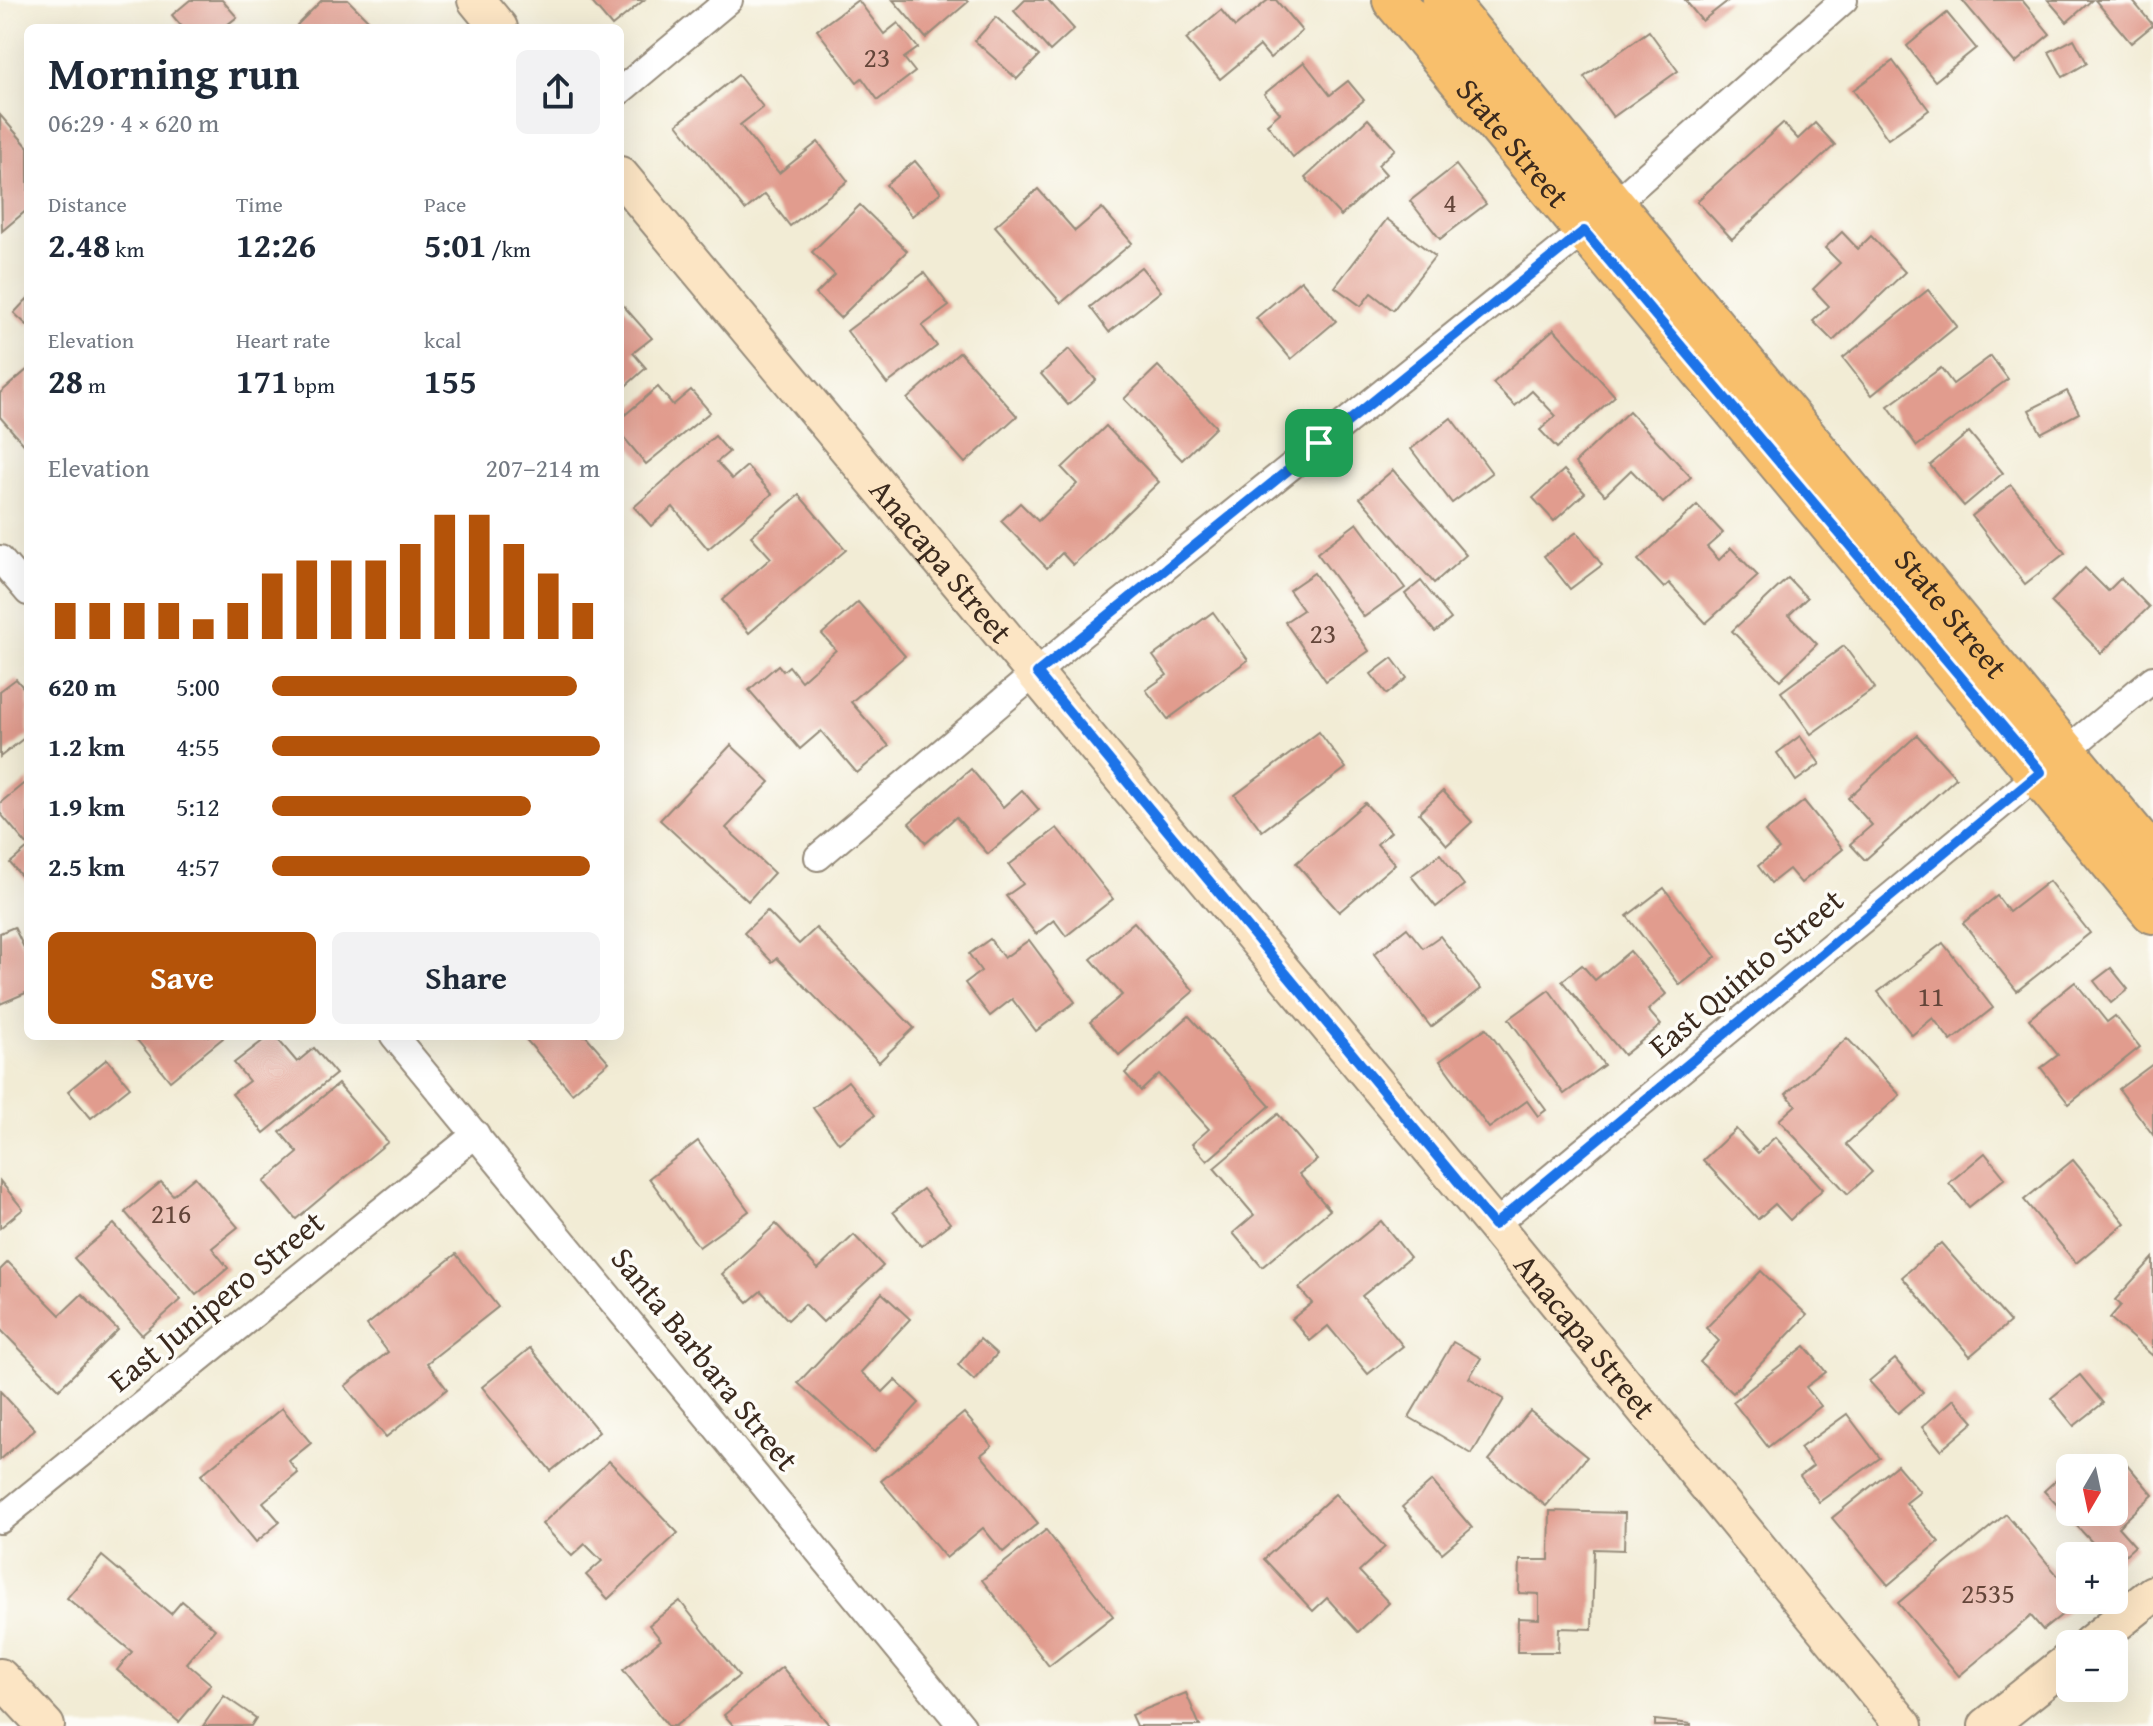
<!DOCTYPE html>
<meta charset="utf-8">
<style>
:root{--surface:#fff;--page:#f2f2f3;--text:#1f2937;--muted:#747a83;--accent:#b45309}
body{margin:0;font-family:"Gentium Book Plus",serif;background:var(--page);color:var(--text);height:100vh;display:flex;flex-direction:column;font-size:30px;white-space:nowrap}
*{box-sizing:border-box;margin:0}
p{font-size:26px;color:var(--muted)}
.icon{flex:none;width:44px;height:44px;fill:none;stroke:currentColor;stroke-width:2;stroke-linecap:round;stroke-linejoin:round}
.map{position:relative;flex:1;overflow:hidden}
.drawer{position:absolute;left:24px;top:24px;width:600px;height:1016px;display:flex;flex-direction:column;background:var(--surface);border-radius:12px;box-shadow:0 8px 32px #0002}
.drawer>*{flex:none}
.needle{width:52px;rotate:189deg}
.controls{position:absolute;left:2056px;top:1454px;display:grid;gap:16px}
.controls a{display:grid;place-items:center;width:72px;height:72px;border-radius:12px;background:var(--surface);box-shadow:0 8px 32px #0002;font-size:40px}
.pin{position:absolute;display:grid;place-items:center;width:68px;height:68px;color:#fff;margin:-34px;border-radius:16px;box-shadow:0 4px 12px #0006}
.round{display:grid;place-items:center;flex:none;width:84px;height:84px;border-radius:12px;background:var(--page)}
.headline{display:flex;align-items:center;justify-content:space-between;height:136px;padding:0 24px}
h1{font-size:44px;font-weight:700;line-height:60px}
.stats{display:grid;grid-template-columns:repeat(3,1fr);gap:12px;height:136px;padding:8px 24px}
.stats div{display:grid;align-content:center}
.stats b{font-size:34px;font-weight:700}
.stats small{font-size:22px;font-weight:400}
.stats p{font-size:22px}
.chart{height:224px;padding:16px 24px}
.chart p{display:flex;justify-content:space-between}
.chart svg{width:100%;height:144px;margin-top:8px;stroke:var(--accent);stroke-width:6}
.primary-button{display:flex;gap:16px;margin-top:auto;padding:16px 24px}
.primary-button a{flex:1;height:92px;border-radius:12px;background:var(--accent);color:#fff;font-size:32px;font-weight:700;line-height:92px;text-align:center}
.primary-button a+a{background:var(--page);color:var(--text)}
ul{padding:0 24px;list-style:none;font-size:26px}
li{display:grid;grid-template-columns:128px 96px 1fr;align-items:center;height:60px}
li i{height:20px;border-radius:10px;background:var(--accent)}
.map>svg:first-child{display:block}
.building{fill:#e19c8e}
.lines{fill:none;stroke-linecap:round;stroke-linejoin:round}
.street-casing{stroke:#968b7a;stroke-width:30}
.secondary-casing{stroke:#968b7a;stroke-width:40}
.primary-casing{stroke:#968b7a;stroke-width:46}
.street{stroke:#fff;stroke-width:26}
.secondary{stroke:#fce5c4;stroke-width:36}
.primary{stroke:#f8bf6c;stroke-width:42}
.route-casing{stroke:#fff;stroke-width:16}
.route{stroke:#1a73e8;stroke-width:10}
.labels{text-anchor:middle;stroke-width:7;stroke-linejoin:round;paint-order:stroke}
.number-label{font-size:28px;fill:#64463a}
.street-label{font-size:32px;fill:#3b2a1e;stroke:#fdfcf7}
</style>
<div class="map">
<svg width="2153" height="1726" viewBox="0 0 2153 1726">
<rect width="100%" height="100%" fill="#fdfcf7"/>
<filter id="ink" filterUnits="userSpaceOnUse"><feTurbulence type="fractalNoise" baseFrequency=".0125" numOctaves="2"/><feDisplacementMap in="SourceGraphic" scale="16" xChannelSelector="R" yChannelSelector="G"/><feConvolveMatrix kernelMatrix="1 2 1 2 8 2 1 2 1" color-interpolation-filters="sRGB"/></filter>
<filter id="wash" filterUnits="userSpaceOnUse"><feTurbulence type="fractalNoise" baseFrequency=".006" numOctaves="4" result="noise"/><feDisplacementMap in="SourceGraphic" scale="32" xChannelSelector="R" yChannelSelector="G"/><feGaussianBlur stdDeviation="1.8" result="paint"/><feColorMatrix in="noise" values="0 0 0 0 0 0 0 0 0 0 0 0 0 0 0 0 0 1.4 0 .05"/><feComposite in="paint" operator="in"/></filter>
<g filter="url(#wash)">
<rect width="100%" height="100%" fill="#f2ecd5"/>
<g id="blocks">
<g class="building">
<path d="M190,0h32l15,17 -14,11h-40l-11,-13z"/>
<path d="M322,0h26l28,28h-76l-3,-3z"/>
<path d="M590,0h54l-32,26z"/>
<path d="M858,0l26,34 14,-11 20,25 -14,10 11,14 -37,28 -16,-22 -5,4 -40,-52z"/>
<path d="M893,0h73l2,2 -42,36z"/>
<path d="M1025,0h23l26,29 -24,22 -36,-40z"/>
<path d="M1268,0h8l26,31 -32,27 -10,-12 -40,33 -34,-40 35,-29 14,17z"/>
<path d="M1685,0h44l-27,21z"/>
<path d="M1962,0h60l28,34 -35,29z"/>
<path d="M2048,0h44l-25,22z"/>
<path d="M2095,0h37l21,25 -22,18z"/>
<path d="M1947,13l29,35 -41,33 -28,-35z"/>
<path d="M996,17l43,39 -22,23 -42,-38z"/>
<path d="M1649,31l29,40 -65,46 -29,-40z"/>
<path d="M2074,39l13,24 -24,14 -14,-25z"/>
<path d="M1893,61l36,49 -41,29 -35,-49z"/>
<path d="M1304,62l26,33 18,-14 16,19 -71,57 -26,-33 13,-11 -16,-19z"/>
<path d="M738,75l25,32 -23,18 39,48 39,-31 30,39 -58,45 -25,-32 -20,16 -68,-86z"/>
<path d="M0,115l28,32v62l-26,22z"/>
<path d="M1368,119l27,30 -17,16 8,9 -45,42 -36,-38z"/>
<path d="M1783,123l15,16 17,-16 20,22 -103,94 -35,-38z"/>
<path d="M915,161l26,31 -29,24 -26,-31z"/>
<path d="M1456,165l30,39 -46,35 -30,-38z"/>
<path d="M1038,189l37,42 27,-23 30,35 -71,60 -66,-77z"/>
<path d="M860,205l47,46 -67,67 -24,-24 19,-19 -23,-23z"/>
<path d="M1387,219l48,37 -42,54 -22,-17 -10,13 -26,-19z"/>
<path d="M1842,232l16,17 13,-13 34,36 -72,69 -20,-20 16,-15 -16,-17 27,-26 -15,-15z"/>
<path d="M1141,267l20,24 -52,41 -19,-25z"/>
<path d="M924,273l25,33 -27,20 15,20 -50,38 -40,-53z"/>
<path d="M1301,280l35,41 -45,38 -35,-41z"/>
<path d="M1928,290l29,36 -85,69 -29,-37z"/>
<path d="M28,298v28l-14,-13z"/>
<path d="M620,302l32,36 -19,15 13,15 -26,23z"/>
<path d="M1554,329l61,67 -58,52 -17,-18 16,-14 -24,-25 -17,15 -22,-23z"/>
<path d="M1069,349l27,31 -28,25 -27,-31z"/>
<path d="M960,352l57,64 -52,47 -58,-64z"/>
<path d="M1991,356l17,23 -91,67 -29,-40 53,-38 12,16z"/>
<path d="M1158,366l58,61 -34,33 -58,-61z"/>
<path d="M28,369v80l-28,-32v-24z"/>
<path d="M658,387l15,18 18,-15 19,22 -64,52 -26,-31v-14z"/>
<path d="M2067,391l12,22 -38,20 -12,-23z"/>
<path d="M1629,411l62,66 -28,26 -32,-33 -26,25 -30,-32z"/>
<path d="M1451,418l41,55 -40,30 -41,-54z"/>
<path d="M1106,426l53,56 -86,83 -11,-12 -15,15 -46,-47 19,-18 18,18 39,-37 -15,-16z"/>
<path d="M1969,432l34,41 -39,33 -34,-41z"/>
<path d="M715,436l14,16 -12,10 15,17 15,-13 25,28 -64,55 -35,-42 -22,19 -17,-19z"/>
<path d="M1393,470l73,85 -32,28 -74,-85z"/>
<path d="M1564,470l21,23 -31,28 -21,-23z"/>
<path d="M2011,485l54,68 -40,31 -53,-68z"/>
<path d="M799,495l47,55 -97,83 -27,-33 49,-42 -20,-22z"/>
<path d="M1697,505l26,28 -16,14 12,13 12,-12 27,28 -52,47 -37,-40 -5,5 -26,-28z"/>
<path d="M1357,523l48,65 -41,29 -47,-64z"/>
<path d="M1577,532l25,33 -32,24 -26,-33z"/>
<path d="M2085,568l23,23 13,-13 28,29 -48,46 -50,-51z"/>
<path d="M1314,573l55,78 -43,30 -41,-59 18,-12 -14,-20z"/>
<path d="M1788,578l19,20 -18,17 28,29 -37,36 -48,-49z"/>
<path d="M1421,581l30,38 -16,13 -30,-38z"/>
<path d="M858,602l47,54 -54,46 38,44 -32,27 -36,-42 -21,18 -51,-59 29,-25 5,6 6,-5 12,15 35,-31 -14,-16z"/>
<path d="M1213,612l35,48 -80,59 -22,-29 21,-15 -14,-19z"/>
<path d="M1844,646l31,42 -64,46 -30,-42z"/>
<path d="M1392,658l15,20 -20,16 -16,-20z"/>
<path d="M16,679l12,14v42l-28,22v-66z"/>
<path d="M1319,732l27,36 -84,63 -27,-36z"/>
<path d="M1917,735l39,43 -91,82 -15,-16 22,-19 -24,-27z"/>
<path d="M1800,736l20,28 -24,17 -19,-28z"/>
<path d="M731,745l39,37 -44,46 48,45 -26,28 -88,-81z"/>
<path d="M971,769l32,38 19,-17 17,20 -51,44 -32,-37 -30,26 -17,-20z"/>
<path d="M28,780v66l-28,-33v-10z"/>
<path d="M1443,791l29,31 -25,23 -28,-32z"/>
<path d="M1804,801l39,48 -42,34 -12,-14 -18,14 -13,-17 21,-17 -14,-17z"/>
<path d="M1365,803l26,29 -14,12 18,20 -56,48 -43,-49z"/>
<path d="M1057,828l56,71 -47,37 -12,-16 -18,14 -30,-38 17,-12 -14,-19z"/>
<path d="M28,848v36l-18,-21z"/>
<path d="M1440,854l24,31 -28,22 -25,-31z"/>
<path d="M2049,881l41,52 -73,58 -54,-68 34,-27 12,16z"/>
<path d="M1664,888l52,69 -36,28 -53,-69z"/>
<path d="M767,911l32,33 17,-16 98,100 -35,34 -102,-104 -5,4 -28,-29z"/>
<path d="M1134,922l60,69 -75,64 -29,-33 32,-27 -31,-36z"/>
<path d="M14,927l14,29v36l-28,12v-71z"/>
<path d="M1407,928l16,20 17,-12 41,53 -50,38 -57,-73z"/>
<path d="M990,939l14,19 25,-18 46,62 -39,29 -24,-32 -22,17 -25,-33 16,-12 -12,-17z"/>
<path d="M1943,943l50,65 -42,33 -18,-23 -21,17 -34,-43z"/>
<path d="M1630,951l36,43 -18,16 13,15 -37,30 -62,-74 20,-16 13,15z"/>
<path d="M2111,968l17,21 -17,14 -17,-22z"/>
<path d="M2075,982l32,40 8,-6 25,31 -71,57 -28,-36 17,-13 -29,-36z"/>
<path d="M1549,990l55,75 -40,29 -55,-75z"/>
<path d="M1189,1016l81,90 -63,55 -15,-17 17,-15 -50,-55 -18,17 -16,-18z"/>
<path d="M1486,1028l60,82 -8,6 -11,-15 -38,27 -49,-67z"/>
<path d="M134,1036h88l1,2 -53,43z"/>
<path d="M269,1036h6l22,26 17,-14 22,26 -72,59 -32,-39 17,-13 -15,-18z"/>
<path d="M523,1036h63l23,26 -37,31z"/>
<path d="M1847,1038l53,57 -54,49 26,28 -24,22 -69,-74 17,-15 -10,-11z"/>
<path d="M107,1059l23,28 -39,31 -23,-27z"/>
<path d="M2153,1064v71l-34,-46z"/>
<path d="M848,1081l27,34 -36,28 -26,-35z"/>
<path d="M338,1084l50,58 -92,77 -32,-37 34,-29 -18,-21z"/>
<path d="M1278,1114l39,46 -18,14 31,36 -68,57 -29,-34 21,-18 -40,-47z"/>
<path d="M1736,1129l22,24 17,-16 48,52 -33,31 -15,-16 -17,15 -55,-59z"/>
<path d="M698,1141l51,70 -50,36 -50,-69z"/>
<path d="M1985,1153l20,25 -36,29 -20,-24z"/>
<path d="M2073,1160l52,63 -49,40 -52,-63z"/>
<path d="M195,1177l43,50 -26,21 16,20 -32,27 -71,-83 36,-30 12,13z"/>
<path d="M0,1181l23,28 -23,19z"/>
<path d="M923,1189l27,34 -29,23 -28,-34z"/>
<path d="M1381,1221l29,36 -48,39 41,50 -35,28 -40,-48 -18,15 -18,-22 20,-16 -13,-15z"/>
<path d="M114,1224l67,76 -39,35 -68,-77z"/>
<path d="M776,1224l42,45 36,-34 29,31 -60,56 -18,-18 -17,16 -27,-29 -13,11 -26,-28z"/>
<path d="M1941,1243l69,79 -40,34 -68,-79z"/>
<path d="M456,1254l42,53 -71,56 20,26 -61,48 -41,-51 43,-34 -21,-27z"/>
<path d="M2153,1258v98l-43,-38 11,-13 -6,-5z"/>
<path d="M8,1262l52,53 22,-21 36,36 -59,59 -59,-60v-59z"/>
<path d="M1761,1271l46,44 -74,78 -33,-31 19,-21 -13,-13z"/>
<path d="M882,1293l28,26 -49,53 22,20 12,-12 24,23 -45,49 -76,-69z"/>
<path d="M980,1339l17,15 -23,26 -16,-15z"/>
<path d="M1453,1342l28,16 -12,20 35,21 -32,55 -63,-37z"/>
<path d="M1805,1346l21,26 -20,15 15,19 -53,41 -35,-45z"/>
<path d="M530,1348l69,84 -48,39 -69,-84z"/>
<path d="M1895,1359l28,33 -25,21 -29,-32z"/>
<path d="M2080,1375l23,28 -29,23 -23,-28z"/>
<path d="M0,1391l35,38 -35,31z"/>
<path d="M1954,1399l20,23 -33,28 -19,-23z"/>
<path d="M282,1408l29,35 -22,18 9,12 -35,29 17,20 -24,20 -55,-67z"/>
<path d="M1530,1411l57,46 -41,49 -57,-46z"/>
<path d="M964,1413l28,33 -11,9 57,68 -35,29 -20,-24 -37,30 -65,-77z"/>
<path d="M1847,1414l33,44 -61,44 -19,-26 13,-10 -13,-18z"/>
<path d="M2120,1456l33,39 -35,32 17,19 -21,19v-9h-9l-61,-65 21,-19 5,6v34h44v-44h-7z"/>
<path d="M609,1461l69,72 -70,66 -22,-24 16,-14 -17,-17 -13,12 -30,-32z"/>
<path d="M1897,1465l23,27 -14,11 33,39 -51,43 -56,-67z"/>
<path d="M1432,1481l40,47 -30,25 -40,-46z"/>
<path d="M1335,1494l50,53 -26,24 30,32 -31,29 -31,-34 -14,13 -49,-52z"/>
<path d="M1550,1511l75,2 -1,37 -30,-1 -2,80 -33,-1 -1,24h-41l1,-34 21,1v-25l-20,-1 1,-33h29z"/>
<path d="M2006,1514l64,76v10h10l-37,30 -12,-14 -72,60 -61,-73z"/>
<path d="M1046,1530l67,86 -64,50 -67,-86z"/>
<path d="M102,1556l69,58 11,-13 33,28 -29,34 25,21 -32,38 -62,-52 15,-18 -65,-54z"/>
<path d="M680,1601l59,75 -64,50h-7l-45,-56 38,-30 -12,-15z"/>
<path d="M782,1667l48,59h-96l-10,-11z"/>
<path d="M1186,1693l14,33h-64l-5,-11z"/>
<path d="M224,1696l32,22 -5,8h-48z"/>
<path d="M1655,1720l36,4v2h-36z"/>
</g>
</g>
</g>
<g filter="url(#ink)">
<use href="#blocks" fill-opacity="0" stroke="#968b7a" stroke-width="2"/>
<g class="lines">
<g class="street-casing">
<g id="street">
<path d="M620,91l109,-91"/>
<path d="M0,559l28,33"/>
<path d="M818,857l253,-214 513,-412 260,-231"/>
<path d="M394,1036l568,690"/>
<path d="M1494,1225l659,-546"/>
<path d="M0,1520l476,-386"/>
</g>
</g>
<g class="secondary-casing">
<g id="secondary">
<path d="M476,0l23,28"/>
<path id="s1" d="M620,175l874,1050 410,501"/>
<path d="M2090,1644l63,-50"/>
<path d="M0,1677l46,49"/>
<path d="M1987,1726l83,-66"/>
</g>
</g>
<g class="primary-casing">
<g id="primary">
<path id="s2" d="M1394,0l759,912"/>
<path id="s3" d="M1444,0l709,858"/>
</g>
</g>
<use href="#street" class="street"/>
<use href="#secondary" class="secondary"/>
<use href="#primary" class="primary"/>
</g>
</g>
<g class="lines" filter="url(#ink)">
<g class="route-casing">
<path id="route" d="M1584,231l457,541 -547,453 -457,-552z"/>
</g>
<use href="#route" class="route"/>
</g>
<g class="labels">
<g class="number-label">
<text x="877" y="67">23</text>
<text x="1450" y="212">4</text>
<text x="1323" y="643">23</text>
<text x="1931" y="1006">11</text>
<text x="171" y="1223">216</text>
<text x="1988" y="1603">2535</text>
</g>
<g class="street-label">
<text dy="11" stroke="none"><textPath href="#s2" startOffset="186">State Street</textPath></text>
<text dy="11" stroke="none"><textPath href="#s1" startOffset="502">Anacapa Street</textPath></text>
<text dy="11" stroke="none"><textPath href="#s3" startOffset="796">State Street</textPath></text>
<text transform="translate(1746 973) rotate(-40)" y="11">East Quinto Street</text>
<text transform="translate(216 1301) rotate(-39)" y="11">East Junipero Street</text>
<text dy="11" stroke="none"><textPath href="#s1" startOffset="1510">Anacapa Street</textPath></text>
<text transform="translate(705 1359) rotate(51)" y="11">Santa Barbara Street</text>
</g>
</g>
</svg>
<div class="controls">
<a><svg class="needle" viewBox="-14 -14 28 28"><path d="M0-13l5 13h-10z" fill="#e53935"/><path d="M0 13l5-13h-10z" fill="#747a83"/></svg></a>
<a>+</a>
<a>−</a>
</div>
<div class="pin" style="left:1319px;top:443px;background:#1e9e55"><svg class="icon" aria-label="arrive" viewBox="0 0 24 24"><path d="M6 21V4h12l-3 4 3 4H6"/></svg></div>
<section class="drawer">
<div class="headline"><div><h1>Morning run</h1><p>06:29 · 4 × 620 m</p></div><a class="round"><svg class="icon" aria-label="share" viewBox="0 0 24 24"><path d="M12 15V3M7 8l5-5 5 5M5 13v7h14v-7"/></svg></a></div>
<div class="stats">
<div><p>Distance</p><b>2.48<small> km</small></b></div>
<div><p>Time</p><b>12:26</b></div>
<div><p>Pace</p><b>5:01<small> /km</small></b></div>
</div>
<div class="stats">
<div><p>Elevation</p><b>28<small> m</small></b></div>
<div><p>Heart rate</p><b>171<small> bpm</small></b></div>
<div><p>kcal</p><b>155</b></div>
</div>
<div class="chart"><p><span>Elevation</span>207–214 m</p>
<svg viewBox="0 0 160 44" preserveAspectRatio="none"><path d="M5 44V33M15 44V33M25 44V33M35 44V33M45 44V38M55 44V33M65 44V24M75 44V20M85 44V20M95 44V20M105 44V15M115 44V6M125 44V6M135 44V15M145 44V24M155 44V33"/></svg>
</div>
<ul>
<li><b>620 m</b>5:00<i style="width:93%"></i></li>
<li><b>1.2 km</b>4:55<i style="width:100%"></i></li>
<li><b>1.9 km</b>5:12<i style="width:79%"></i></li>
<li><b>2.5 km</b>4:57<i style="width:97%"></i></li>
</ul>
<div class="primary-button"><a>Save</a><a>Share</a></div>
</section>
</div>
